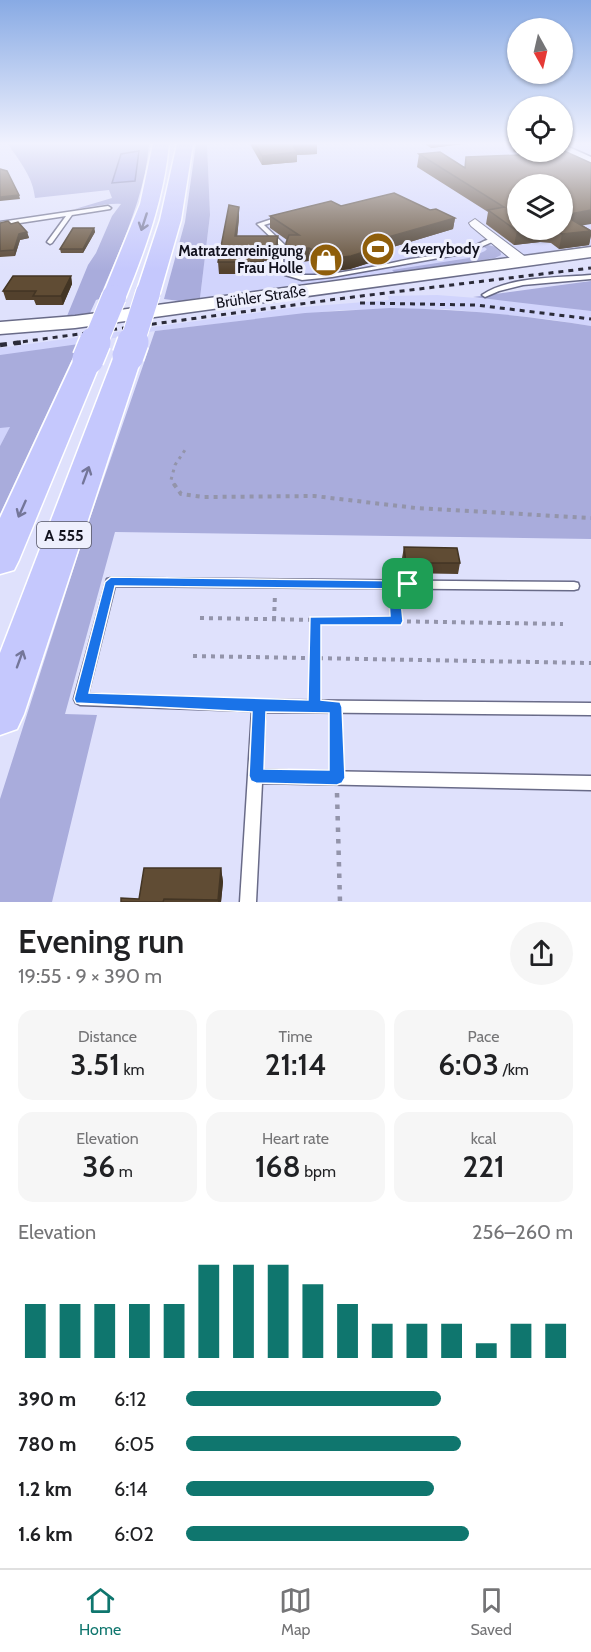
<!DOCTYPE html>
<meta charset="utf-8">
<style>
:root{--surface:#fff;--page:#f6f6f6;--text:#202124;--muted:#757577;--line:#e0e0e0;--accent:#0f766e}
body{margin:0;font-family:Cabin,sans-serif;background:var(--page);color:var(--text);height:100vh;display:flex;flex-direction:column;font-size:22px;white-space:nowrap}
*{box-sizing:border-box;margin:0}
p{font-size:20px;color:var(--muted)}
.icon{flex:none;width:33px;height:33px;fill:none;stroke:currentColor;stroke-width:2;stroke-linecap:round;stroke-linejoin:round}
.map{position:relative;height:902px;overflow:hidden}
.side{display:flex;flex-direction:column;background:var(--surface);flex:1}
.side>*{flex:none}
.needle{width:39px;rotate:172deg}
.tools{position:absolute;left:507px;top:18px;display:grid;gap:12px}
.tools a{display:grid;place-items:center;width:66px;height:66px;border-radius:50%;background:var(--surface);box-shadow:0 2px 4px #0004;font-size:30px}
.pin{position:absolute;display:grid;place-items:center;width:51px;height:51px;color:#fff;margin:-26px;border-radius:12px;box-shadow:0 3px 9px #0006}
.round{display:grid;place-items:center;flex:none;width:63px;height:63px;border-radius:32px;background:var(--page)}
.head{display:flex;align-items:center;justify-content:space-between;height:102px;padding:0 18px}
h1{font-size:33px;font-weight:600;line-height:45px}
.stats{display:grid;grid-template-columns:repeat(3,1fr);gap:9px;height:102px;padding:6px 18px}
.stats div{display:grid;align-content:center;border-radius:15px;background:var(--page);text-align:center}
.stats b{font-size:30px;font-weight:600}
.stats small{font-size:16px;font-weight:400}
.stats p{font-size:16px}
.chart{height:168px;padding:12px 18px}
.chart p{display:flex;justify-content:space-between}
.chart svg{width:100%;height:108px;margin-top:6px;stroke:var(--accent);stroke-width:6}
ul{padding:0 18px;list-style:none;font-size:20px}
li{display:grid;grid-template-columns:96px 72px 1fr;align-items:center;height:45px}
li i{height:15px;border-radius:8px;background:var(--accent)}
.tabs{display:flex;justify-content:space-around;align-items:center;height:84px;border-top:2px solid var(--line);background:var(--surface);font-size:16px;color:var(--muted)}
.tabs a{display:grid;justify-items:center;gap:3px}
.tabs .on{color:var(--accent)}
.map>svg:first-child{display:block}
.built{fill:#d1d4fc;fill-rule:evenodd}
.green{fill:#a9acdc}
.water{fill:#999cdd;stroke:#7073a4;stroke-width:1.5}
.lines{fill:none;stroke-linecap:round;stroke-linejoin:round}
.service-casing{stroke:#696b88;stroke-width:3}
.minor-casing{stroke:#696b88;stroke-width:2}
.secondary-casing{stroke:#696b88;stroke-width:3}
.motorway-casing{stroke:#fff;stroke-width:3}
.path-far2{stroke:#9394aa;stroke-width:3;stroke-dasharray:3 4.5;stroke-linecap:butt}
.path-far1{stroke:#9394aa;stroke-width:4;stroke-dasharray:4 5;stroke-linecap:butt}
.path{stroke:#9394aa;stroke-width:4.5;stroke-dasharray:4.5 7;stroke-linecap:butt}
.service{fill:#fff;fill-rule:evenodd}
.minor{fill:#fff;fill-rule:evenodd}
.secondary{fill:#fff;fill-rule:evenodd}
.motorway{fill:#c5c8fd;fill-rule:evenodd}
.rail-far1{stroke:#2b2b39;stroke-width:3;stroke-dasharray:5 5;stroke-linecap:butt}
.rail{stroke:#2b2b39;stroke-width:4.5;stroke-dasharray:7 7;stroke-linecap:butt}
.motorway-bridge-far1-casing{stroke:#fff;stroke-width:26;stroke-linecap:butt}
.motorway-bridge-casing{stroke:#fff;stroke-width:34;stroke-linecap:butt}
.motorway-bridge-far1{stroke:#c5c8fd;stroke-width:24}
.motorway-bridge{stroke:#c5c8fd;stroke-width:31}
.wall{fill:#53412d;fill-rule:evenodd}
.shaded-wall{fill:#433524}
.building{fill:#604c34;stroke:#433524;stroke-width:1.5}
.oneway{stroke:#747699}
.route{fill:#1a73e8;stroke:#fff;stroke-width:1.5;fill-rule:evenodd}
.labels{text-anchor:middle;stroke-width:6;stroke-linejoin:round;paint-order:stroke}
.far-poi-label{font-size:15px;font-weight:bold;fill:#12121e;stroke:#eeeffd;text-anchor:start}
.far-street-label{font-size:15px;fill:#12121e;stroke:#eeeffd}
.shield{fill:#eeeffd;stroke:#545461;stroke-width:1.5}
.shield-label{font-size:16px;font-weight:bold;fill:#12121e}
</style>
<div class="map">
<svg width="591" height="902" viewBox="0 0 591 902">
<rect width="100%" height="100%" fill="#dfe1fc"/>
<g class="built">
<path d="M207,144h310l1,8 73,16v78l-391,52 10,-83zM518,184h44v46h-44z"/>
<path d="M437,295l91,7 63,9v15l-44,-7 -102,-10 -104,1 -186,21 -76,13 -68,82 -11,20v-98l290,-40 99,-8 -1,-4z"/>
</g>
<g class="green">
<path d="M8,144h141c-4,54 -30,106 -50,155l-3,1 -6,13 -23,3 21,-51 8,-12 16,-37 9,-12c-16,-1 -31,4 -46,5l37,-11 -3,-8 -74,8c-2,-21 -15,-36 -27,-54z"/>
<path d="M196,144h11l3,71 -10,83 -21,3 -15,-2 21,-77z"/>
<path d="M488,245l12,3 1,7 -6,3 -100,15 -3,-3 77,-12 16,-7 2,-2 -5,-3z"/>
<path d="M591,281v30l-118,-14z"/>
<path d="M390,308c68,1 134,7 201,18v213l-476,-7 -50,182 32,1 -45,187h-52v-103l85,-266 70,-202 150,-18z"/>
<path d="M79,344l-79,170v-68l10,-19 -10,1v-73z"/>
</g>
<path class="water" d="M139,151l-4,30 -23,2 9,-29z"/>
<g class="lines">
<g class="service-casing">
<g id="service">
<path d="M108,206l3,2 -1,1 -38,6 -20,28 -2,1 -3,-2 19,-26 -66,10v-4z"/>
<path d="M281,216l3,2 -1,1 -19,6 23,22c-5,10 -7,22 6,26 20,8 93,-9 118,-14 18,-3 37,-5 54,-9 10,-3 25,-15 34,-11l-32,14 -135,24 -30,3 -17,-5c-8,-12 -12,-14 -4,-28l-24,-23z"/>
<path d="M591,275v4l-68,6 -24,6 -14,6 -3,-2c27,-19 76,-17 109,-20z"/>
<path d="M111,578l463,4 4,1 1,3 -1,3 -4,1 -459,-4 -27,108 171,6 332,3v12l-326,-3 -3,58 329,6v14l-329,-7 -6,119h-16l12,-191 -172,-6 -4,-2 -2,-4 32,-117 1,-3z"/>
</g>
</g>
<g class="minor-casing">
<path id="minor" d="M475,219l52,39 2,3 -2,3h-10l-46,-38 -2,-3z"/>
</g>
<g class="secondary-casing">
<g id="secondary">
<path d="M562,144l29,13v9l-33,-14h4z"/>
<path d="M591,247v10l-516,71 -75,6v-12l75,-6z"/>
</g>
</g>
<g class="motorway-casing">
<g id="motorway">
<path d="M153,144h16c-5,54 -23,103 -43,153l-3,5 -9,2 -9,-2 -3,-5 38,-93z"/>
<path d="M177,144h16l-12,76 -21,73 -3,5 -9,2 -9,-2 -3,-5 24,-73z"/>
<path d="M128,348l10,2 4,6 -118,358 -7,15 -17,6v-82l114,-297 4,-6z"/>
<path d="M88,351l10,2 4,6 -83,201 -5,10 -14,4v-56l74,-159 4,-6z"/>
</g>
</g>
<path class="path-far2" d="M175,486l-4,-6 4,-15 10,-15"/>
<g class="path-far1">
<path d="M174,484l7,10 23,3 110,-1 102,12 175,10"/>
<path d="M200,618l363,6"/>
<path d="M274,620l1,-26"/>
<path d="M314,620v49"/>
<path d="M397,621l-2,-21 6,-4"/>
<path d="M193,656l398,7"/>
</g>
<g class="path">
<path d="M314,667v26"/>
<path d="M336,721l1,44"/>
<path d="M337,793l3,109"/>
</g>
<use href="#service" class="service"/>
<use href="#minor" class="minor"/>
<use href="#secondary" class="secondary"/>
<use href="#motorway" class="motorway"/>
<g class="rail-far1">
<path d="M360,303l116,2 115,14"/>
<path d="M13,343l332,-45 246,-30"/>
</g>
<path class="rail" d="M0,345l24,-3"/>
<g class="motorway-bridge-far1-casing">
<g id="motorway-bridge-far1">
<path d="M95,343l19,-46"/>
<path d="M132,343l16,-50"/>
</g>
</g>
<g class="motorway-bridge-casing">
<g id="motorway-bridge">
<path d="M128,356l5,-14"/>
<path d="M88,359l7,-17"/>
</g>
</g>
<use href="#motorway-bridge-far1" class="motorway-bridge-far1"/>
<use href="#motorway-bridge" class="motorway-bridge"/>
</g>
<g class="wall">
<path d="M250,144h67v10l-20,1v7l-35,3z"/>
<path d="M425,144h38l-32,4z"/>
<path d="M515,144h3v8h44l20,73 9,5v5l-2,10 -30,4 -8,-6 -11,-1 -26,3 -28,-21 2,-12 -71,-45 2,-13 46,13 55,-12 -7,-4zM518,184l44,46h-44z"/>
<path d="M341,206l89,4 25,8 -2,11 -70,21 -1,9 -32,10 -15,2 -14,-9 -7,2 -5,-3 -23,2v-13l1,-10 -17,-12v-12z"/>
<path d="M239,218l-2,18 41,12 -3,14 -11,-1 -1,13h-44l-1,-12z"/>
<path d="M0,223l11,1 16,8 2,6 -9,2 -5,16 -15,1z"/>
<path d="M94,228l1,4 -12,21h-22l-1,-4z"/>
<path d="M71,276l1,8 -9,21h-27l-2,-5h-28l-3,-9z"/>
<path d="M404,547l56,16 -2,11 -54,-1 -2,-15z"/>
<path d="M221,868l2,14 -2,20h-100l18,-3z"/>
</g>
<g class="shaded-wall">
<path d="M317,144v10l-20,1v7l-35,3v-9l31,-10z"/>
<path d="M432,144h31l-32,4z"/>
<path d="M19,195l1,4 -20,2v-4z"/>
<path d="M239,207v11l-3,30 -1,-12z"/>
<path d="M591,210v14l-29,5 2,-14z"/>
<path d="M455,218l-2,11 -70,21 -1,9 -32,10 -15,2 1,-13 42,-18z"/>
<path d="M94,228l1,4 -12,21v-4z"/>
<path d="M529,230h14l-3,12 -26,3 3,-14z"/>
<path d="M591,231v4l-2,10 -30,4 3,-15z"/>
<path d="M27,232l2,6 -9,2 -5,16 -1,-6 5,-16z"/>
<path d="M278,236v12l-3,14v-12z"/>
<path d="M309,248v13l-23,2v-13z"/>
<path d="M321,249v13l-7,2v-13z"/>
<path d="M71,276l1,8 -9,21 -2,-9z"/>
<path d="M221,868l2,14 -2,20h-3z"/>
</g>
<g class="building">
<path d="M255,144h62l-24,2 4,6 -35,4z"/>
<path d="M562,150l29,13v47l-27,5 27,16 -29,3 -7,-4h7v-46h-44v46h11l-12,1 -29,-21 16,-3 -85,-53 21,-2 25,16 1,-11 78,-3 -5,-2h23z"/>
<path d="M0,169l7,2 12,24 -19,2z"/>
<path d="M394,193l36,17 6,-1 19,9 -77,22 5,6 -32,10 -15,2 -15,-9 -7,2 -5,-3 -23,2v-7l3,-8h10l-29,-19 61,-15 10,5z"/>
<path d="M229,205l10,2 -4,29h43l-3,14 -11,-1 -1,13h-45z"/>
<path d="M8,221l3,3 7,-2 9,10 -8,2 -5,16 -14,1v-28z"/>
<path d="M73,228h21l-11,21h-23z"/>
<path d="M13,276h58l-10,20h-28l3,-5h-33z"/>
<path d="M404,547l53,1 3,15h-54z"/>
<path d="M144,868h77l-3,32 -54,-1 -1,3h-42v-4l18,1z"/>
</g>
<defs><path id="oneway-shaft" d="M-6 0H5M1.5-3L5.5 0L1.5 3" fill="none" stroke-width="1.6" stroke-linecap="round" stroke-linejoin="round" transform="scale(1.5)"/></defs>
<g class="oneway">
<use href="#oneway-shaft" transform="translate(144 222) rotate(108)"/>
<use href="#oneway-shaft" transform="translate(86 475) rotate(-70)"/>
<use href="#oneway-shaft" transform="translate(22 509) rotate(114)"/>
<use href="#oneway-shaft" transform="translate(20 659) rotate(-70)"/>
</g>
<linearGradient id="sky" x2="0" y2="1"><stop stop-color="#88aae4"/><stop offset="0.53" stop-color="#f1f2fe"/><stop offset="1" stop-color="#f1f2fe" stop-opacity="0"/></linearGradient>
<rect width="591" height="271" fill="url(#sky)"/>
<path class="route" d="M111,577l301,4 2,10 -13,11 2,19 -2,4h-80v75l19,2 2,5 3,71 -3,5 -5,2 -81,-2 -5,-2 -2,-5 3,-64 -176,-9 -2,-4 31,-117zM115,586l287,3 -13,11 1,16 -80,1 -2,83 -219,-7zM266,712l63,1v57l-65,-1z"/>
<defs>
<g id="stadium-disc" transform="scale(1.725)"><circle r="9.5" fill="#8f5e0b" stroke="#eeeffd"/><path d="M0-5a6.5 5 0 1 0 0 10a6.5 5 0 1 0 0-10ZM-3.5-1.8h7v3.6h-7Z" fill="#fff"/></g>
<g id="shop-disc" transform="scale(1.725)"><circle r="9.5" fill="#8f5e0b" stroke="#eeeffd"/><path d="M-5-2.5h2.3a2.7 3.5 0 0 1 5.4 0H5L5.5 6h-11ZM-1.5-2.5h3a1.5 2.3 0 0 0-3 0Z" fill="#fff"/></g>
</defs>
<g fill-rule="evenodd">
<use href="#stadium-disc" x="378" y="249"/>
<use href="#shop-disc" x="326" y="260"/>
</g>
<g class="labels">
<g class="far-poi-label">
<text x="401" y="254">4everybody</text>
<text x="303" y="256" text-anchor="end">Matratzenreinigung<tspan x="303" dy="17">Frau Holle</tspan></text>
</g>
<g class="far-street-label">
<text transform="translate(261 297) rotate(-8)" y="5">Brühler Straße</text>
</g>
<rect class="shield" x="37" y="522" width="54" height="26" rx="4.5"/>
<g class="shield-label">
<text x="64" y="541">A 555</text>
</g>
</g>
</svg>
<div class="tools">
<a><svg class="needle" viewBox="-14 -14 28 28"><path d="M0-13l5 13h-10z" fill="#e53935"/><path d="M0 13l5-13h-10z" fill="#757577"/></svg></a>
<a><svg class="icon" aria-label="locate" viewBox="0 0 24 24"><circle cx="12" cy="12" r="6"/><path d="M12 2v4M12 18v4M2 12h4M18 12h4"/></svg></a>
<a><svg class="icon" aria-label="layers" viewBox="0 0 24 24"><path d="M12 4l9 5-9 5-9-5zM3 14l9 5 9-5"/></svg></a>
</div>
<div class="pin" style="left:408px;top:584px;background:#1e9e55"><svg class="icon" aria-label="arrive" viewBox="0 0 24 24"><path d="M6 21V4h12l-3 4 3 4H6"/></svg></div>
</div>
<section class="side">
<div class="head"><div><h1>Evening run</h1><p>19:55 · 9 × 390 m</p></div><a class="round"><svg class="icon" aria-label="share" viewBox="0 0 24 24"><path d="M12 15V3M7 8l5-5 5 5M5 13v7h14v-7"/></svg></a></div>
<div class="stats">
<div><p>Distance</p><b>3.51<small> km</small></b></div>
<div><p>Time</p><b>21:14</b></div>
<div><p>Pace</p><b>6:03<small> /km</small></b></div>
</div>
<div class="stats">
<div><p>Elevation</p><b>36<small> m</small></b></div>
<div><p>Heart rate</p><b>168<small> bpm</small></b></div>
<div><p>kcal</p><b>221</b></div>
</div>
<div class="chart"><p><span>Elevation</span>256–260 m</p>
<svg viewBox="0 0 160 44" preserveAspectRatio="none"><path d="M5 44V22M15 44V22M25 44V22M35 44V22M45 44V22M55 44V6M65 44V6M75 44V6M85 44V14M95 44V22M105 44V30M115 44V30M125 44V30M135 44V38M145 44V30M155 44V30"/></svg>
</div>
<ul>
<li><b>390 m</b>6:12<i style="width:66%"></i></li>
<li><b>780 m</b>6:05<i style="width:71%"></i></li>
<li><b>1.2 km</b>6:14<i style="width:64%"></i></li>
<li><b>1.6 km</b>6:02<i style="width:73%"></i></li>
</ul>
</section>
<nav class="tabs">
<a class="on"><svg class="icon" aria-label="home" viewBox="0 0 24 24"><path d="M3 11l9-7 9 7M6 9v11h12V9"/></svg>Home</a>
<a><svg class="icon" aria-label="map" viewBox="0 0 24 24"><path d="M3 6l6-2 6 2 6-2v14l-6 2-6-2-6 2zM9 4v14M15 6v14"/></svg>Map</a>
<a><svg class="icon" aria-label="saved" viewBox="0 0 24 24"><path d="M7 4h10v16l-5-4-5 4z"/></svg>Saved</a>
</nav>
